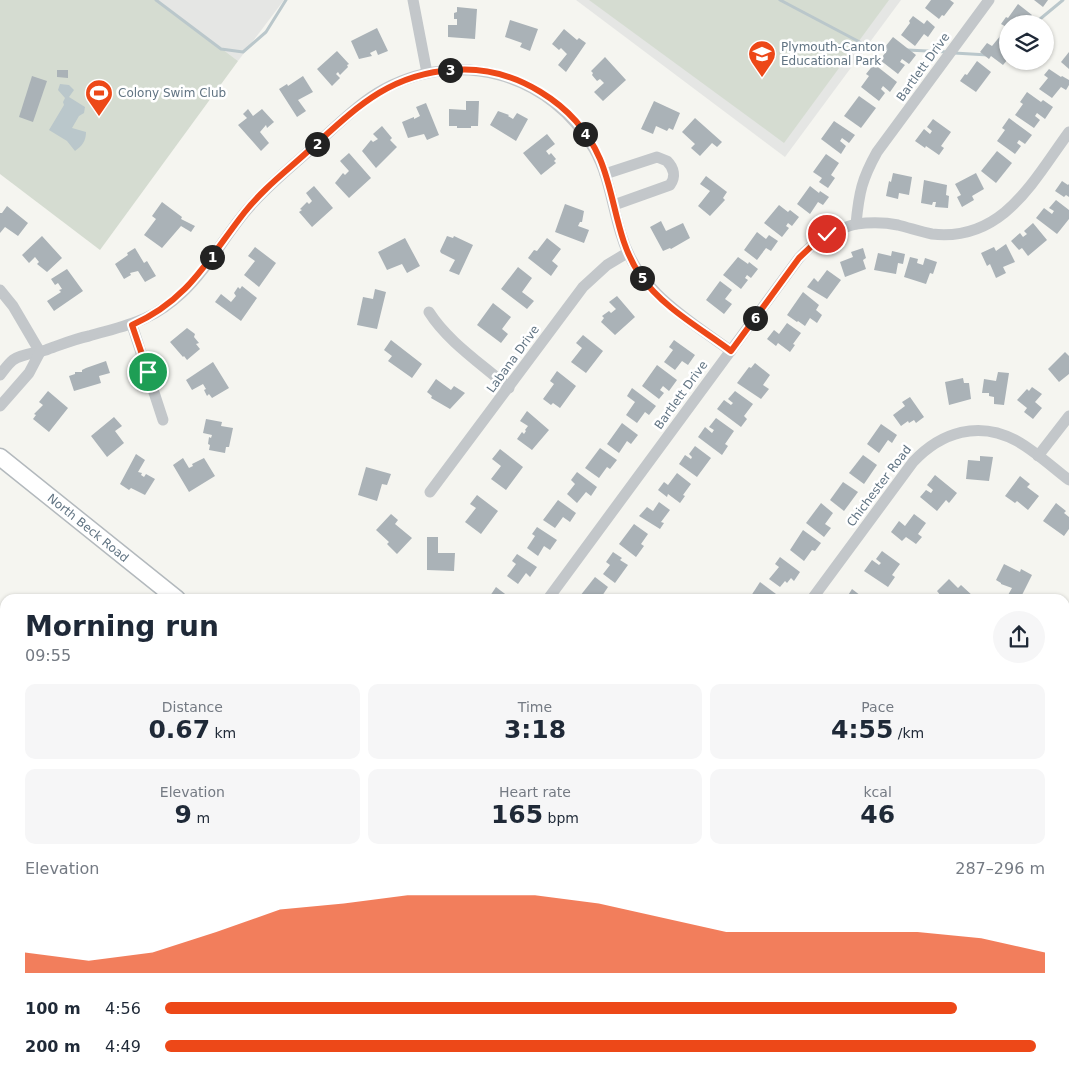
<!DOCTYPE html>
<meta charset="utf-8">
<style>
:root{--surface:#fff;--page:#f6f6f7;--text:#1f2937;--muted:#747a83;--accent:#ed4818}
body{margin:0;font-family:"DejaVu Sans",sans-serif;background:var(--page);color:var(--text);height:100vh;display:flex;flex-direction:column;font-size:19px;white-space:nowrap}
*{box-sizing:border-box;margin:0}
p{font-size:16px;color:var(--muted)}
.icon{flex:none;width:28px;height:28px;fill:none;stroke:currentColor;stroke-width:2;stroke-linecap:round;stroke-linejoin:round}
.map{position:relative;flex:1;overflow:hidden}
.drawer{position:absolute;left:0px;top:594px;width:1070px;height:481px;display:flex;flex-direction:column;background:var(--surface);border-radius:15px 15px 0 0;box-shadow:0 1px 4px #0004}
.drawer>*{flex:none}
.buttons{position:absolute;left:999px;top:15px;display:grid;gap:10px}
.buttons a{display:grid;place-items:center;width:55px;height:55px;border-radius:50%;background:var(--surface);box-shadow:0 1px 4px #0004;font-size:25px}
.pin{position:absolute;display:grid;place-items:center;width:42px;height:42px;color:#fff;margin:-21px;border:2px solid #fff;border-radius:50%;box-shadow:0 1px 5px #0007}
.km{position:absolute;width:25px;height:25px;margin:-12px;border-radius:50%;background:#222;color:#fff;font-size:14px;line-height:25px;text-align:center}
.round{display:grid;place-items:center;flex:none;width:52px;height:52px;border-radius:26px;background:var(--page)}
.overview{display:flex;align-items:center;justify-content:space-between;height:85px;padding:0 25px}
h1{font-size:28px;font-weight:800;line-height:38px}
.stats{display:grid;grid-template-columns:repeat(3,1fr);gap:8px;height:85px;padding:5px 25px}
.stats div{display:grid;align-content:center;border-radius:10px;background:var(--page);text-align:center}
.stats b{font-size:25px;font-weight:800}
.stats small{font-size:14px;font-weight:400}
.stats p{font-size:14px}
.chart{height:140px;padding:10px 25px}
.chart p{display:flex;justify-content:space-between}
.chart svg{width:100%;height:90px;margin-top:5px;fill:var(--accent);opacity:.7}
ul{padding:0 25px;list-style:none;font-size:16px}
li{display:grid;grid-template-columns:80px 60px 1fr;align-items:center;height:38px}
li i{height:12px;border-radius:6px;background:var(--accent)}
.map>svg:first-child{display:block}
.built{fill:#e5e6e4}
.green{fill:#d5dcd1}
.water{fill:#bac7cb}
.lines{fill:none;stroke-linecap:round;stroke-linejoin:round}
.stream{stroke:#bac7cb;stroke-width:3}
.building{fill:#aab2b7}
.secondary-casing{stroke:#b3b9bd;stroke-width:19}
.minor{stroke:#c3c7ca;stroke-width:11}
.secondary{stroke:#fff;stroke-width:16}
.route-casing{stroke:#fff;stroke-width:10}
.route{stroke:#ed4818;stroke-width:6}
.labels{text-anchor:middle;stroke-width:5;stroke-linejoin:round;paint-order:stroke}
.poi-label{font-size:12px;fill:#617483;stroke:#fff;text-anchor:start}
.street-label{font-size:12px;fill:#617483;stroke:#fff}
</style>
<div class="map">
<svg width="1069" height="1074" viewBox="0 0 1069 1074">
<rect width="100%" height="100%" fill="#f5f5f0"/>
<g class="built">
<path d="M157,0h127l-46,61z"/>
<path d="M576,0h325l-116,157z"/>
</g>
<g class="green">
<path d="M0,0h157l81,61 -138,189 -100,-76z"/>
<path d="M589,0h300l-105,143z"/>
</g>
<path class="water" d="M60,84l9,1 5,5 -5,7 16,10 -1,6 -5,3 -7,12 14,4c0,9 -4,14 -11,19l-8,-10 -18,-11 15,-25 -1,-3 2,-4 -7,-8z"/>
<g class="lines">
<g class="stream">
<path d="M156,0l65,49 22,3 23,-20 20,-32"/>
<path d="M780,0l91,48 19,1"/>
<path d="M1034,24l29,-24"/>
<path d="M907,50l41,2"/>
<path d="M954,53l34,2"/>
</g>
</g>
<g class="building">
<path d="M931,0h19l4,3 -10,13 -2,-1 -3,4 -14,-11z"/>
<path d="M1034,0h14l-5,7z"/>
<path d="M1018,4l14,11 -6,9h-18v4l-7,-4 5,-7 2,1z"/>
<path d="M457,7l20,2 -2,30 -27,-2v-12h9v-6h-3v-6l3,-1z"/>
<path d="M913,16l11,8 3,-4 8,7 -7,10 -4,-3 -9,12 -14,-11 9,-12 -1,-2z"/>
<path d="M510,20l28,9 -8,22 -10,-4 2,-4 -17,-6z"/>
<path d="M377,28l11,23 -10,4 -2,-5 -6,3 2,3 -13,3 -8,-18z"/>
<path d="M564,29l13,11 2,-2 7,5 -20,29 -8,-7 9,-11 -6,-6 -2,2 -7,-6z"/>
<path d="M1001,35l7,5v13l-3,3 3,3 -5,6 -12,-9 -2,3 -9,-7 7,-9 5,3z"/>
<path d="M893,37l23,18 -7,9 -7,-5 -2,3 5,3 -7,9 -18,-14 8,-11 -3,-2z"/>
<path d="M337,51l12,13 -2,1 1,2 -8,8 -2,-3 -2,2 4,4 -8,8 -15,-17z"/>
<path d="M1069,52v17l-8,-7z"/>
<path d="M605,57l21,23 -23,21 -9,-9 10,-9 -4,-4 -3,2 -5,-6 1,-2 -2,-2z"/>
<path d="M977,61l14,11 -15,20 -16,-11 5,-7 2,1z"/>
<path d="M874,64l23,18 -7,10 -7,-6 -2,3 4,4 -6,8 -18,-14 8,-11 -3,-2z"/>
<path d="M1049,69l12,8 1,-1 7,4v5l-3,5 -5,-3 -9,11 -13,-9 9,-11 -4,-3z"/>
<path d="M57,70h11v8l-11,-1z"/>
<path d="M32,76l15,5 -14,41 -14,-5z"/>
<path d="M303,76l10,16 -15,8 8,11 -9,6 -18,-28 8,-5 1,2z"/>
<path d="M1027,92l14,10 2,-2 10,7 -8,12 -8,-6 -2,3 5,4 -6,8 -19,-13 8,-11 -3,-2z"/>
<path d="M859,96l17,12 -15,20 -17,-12z"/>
<path d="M466,101h13l-1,25h-7v2h-14v-2h-8v-17l17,1z"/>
<path d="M654,101l26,12 -7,17 -4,-2 -2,3 -11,-5 -3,8 -12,-5z"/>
<path d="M426,103l13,32 -12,5 -3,-6 -16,4 -6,-16 12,-5v2l6,-3 -4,-9z"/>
<path d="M248,109l5,7 9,-7 12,13 -7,6 -1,-3 -6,7 9,11 -8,8 -23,-26 9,-7 -4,-4z"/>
<path d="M498,111l11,4 -1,1 5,3 4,-6 11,6 -12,22 -26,-16z"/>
<path d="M695,118l27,24 -5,5 -5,-4 -12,13 -9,-8 4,-4 -13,-12z"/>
<path d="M1009,118l23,17 -7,9 -6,-4 -2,3 4,3 -6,8 -18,-13 8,-11 -3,-2z"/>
<path d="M933,119l18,13 -10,14 3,2 -5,7 -13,-9 -1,2 -10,-7 9,-12 6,5 2,-3 -5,-4z"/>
<path d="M834,121l21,14 -6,8 -7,-5 -2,3 6,5 -5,8 -20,-15z"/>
<path d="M382,126l10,12 -2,2 7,7 -21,21 -14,-17 9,-11 2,2 5,-3 -5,-5z"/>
<path d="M547,134l8,10 -9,7 3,4 2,-2 5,6 -2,2 2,2 -15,12 -18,-22z"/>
<path d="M997,151l15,12 -16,20 -15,-12z"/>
<path d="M349,153l22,25 -22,20 -14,-15 8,-10 2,2 4,-4 -9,-10z"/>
<path d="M826,154l13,9 -8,12 4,3 -7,10 -9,-6 3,-4 -9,-6z"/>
<path d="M893,173l19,4 -3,18 -10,-2 -1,6 -12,-3 3,-15 2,1z"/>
<path d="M976,173l8,16 -12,7 2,4 -12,7 -5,-10 4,-2 -6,-11z"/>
<path d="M706,176l21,16 -4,6 2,2 -15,16 -12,-10 12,-15 -10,-7z"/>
<path d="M924,180l23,5 -1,10 3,1 -1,12 -13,-1 1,-5h-3l-1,3 -11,-2z"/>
<path d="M1062,181l6,4 1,-1v13l-3,-2 -2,2 -9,-6z"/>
<path d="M314,186l19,22 -21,19 -13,-15 3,-2 -2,-1 7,-7 2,2 3,-3 -6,-8z"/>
<path d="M810,186l9,7 1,-2 9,6 -6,8 -5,-3 -8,12 -13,-10z"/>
<path d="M1056,200l13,10v9l-12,15 -21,-16 8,-10 8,6 2,-3 -5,-3z"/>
<path d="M162,202l20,15 -1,2 14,7 -4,6 -10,-6 -19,22 -18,-13 12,-16 -4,-3z"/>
<path d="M565,204l19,7 -2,11h-2l-2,4 11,4 -5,13 -29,-11z"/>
<path d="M779,205l9,7 2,-2 9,7 -7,9 -4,-3 -2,3 3,2 -7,9 -18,-14z"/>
<path d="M7,206l21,17 -10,13 -13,-9 -5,6v-20h2z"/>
<path d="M661,221l5,10 17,-8 7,15 -19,11 -1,-1 -7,3 -13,-24z"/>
<path d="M1033,223l14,17 -19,16 -6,-8 -3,2 -8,-9 9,-8 3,4 4,-3 -3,-3z"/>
<path d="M757,232l9,7 3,-4 9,6 -7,10 -5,-3 -9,12 -13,-10z"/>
<path d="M42,236l20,22 -15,14 -10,-8 2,-2 -4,-5 -6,6 -7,-8z"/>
<path d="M447,236l6,2 1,-2 19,9 -14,30 -10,-4 6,-11 -14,-7 -1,-2z"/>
<path d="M405,238l15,28 -13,7 -5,-9 -15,6 -9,-18z"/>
<path d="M547,238l14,11 -9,12 6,5 -7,10 -23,-18 6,-8 3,1z"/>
<path d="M1006,244l9,18 -12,5 3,6 -10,5 -6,-14 -3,2 -6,-13 13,-6 2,4z"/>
<path d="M255,247l21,16 -17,24 -15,-12 11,-14 -7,-5z"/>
<path d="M135,248l9,15 3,-2 9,15 -11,6 -7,-11 -8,2 1,2 -7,4 -9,-15 13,-9 -1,-2z"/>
<path d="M863,248l3,10 -3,2 3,9 -21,8 -5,-15 13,-5 -2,-5z"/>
<path d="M892,251l13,3 -2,10 -5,-1 -2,11 -22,-4 4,-17 13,3z"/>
<path d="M738,257l10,7 1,-2 9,7 -7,9 -4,-3 -2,3 3,2 -7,9 -18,-14z"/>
<path d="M910,257l8,2 -1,4 6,2 2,-7 12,4 -4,12 -3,-1 -4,11 -22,-7z"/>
<path d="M518,267l14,11 -10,14 12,9 -7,8 -26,-20z"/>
<path d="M67,269l16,22 -29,20 -7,-10 14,-9 -2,-2 3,-1 -4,-6 -3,2 -4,-6z"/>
<path d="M827,270l14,10 -14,19 -20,-12 7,-9 4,4z"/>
<path d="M720,281l12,9 -7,9 7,5 -8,10 -18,-14z"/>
<path d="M242,286l15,12 -16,23 -26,-19 6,-8 10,8 5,-6 -2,-3 4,-6 2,2z"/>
<path d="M375,289l11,3 -9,37 -20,-4 6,-28 10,2z"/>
<path d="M803,292l16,13 -3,5 6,5 -5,8 -7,-5 -5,8 -7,-5 -1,1 -10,-7z"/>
<path d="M617,296l18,21 -20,18 -14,-13 3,-4 -2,-2 7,-5 2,2 5,-4 -7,-7z"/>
<path d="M493,303l18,14 -9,12 6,5 -7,9 -24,-18z"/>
<path d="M787,323l14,10 -8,11 2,1 -5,7 -12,-9 -2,3 -9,-7 7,-9 5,4z"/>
<path d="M187,328l8,6 -1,3 5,6 -3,1 4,5 -13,11 -3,-4 -1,1 -13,-15z"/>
<path d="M583,335l20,16 -17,22 -15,-11 11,-14 -6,-5z"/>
<path d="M391,340l31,24 -10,14 -24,-17 4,-5 -8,-6z"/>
<path d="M674,340l21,15 -7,10 -6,-4 -7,9 -11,-8 9,-12 -4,-3z"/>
<path d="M1065,352l4,4v18l-10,8 -11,-13z"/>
<path d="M106,361l4,12 -11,3 2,7 -27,8 -5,-15 6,-2v-2h7v-2l4,-2z"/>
<path d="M213,362l16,26 -17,10 -3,-4 -2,2 -3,-6 2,-1 -3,-5 -11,6 -6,-10z"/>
<path d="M755,363l15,12 -7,10 6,4 -8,10 -24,-16 12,-16 2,1z"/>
<path d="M657,365l20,15 -8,11 -6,-5 -3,4 4,3 -5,6 -17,-13z"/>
<path d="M557,371l19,15 -16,22 -7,-5 -2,2 -8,-6 11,-15 -4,-3z"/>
<path d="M998,372l11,1 -5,32 -10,-1v-7l-5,-1v-3h-7l2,-14 12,2z"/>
<path d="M963,378l1,5h5l2,16 -22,6 -4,-23z"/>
<path d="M436,379l15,11 3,-4 11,7 -15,16 -19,-11 1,-2 -5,-4z"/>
<path d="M1032,387l10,7 -7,8 7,6 -9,11 -9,-7 3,-4 -10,-8 10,-11 2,2z"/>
<path d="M632,388l24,18 -7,9 -4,-3 -8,11 -11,-8 9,-13 -8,-6z"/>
<path d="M48,391l20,17 -19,24 -16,-13 3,-4 -2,-1 9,-9 -4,-3z"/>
<path d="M735,391l18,13 -9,12 3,3 -6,8 -24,-18 7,-9 7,5 2,-2 -5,-4z"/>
<path d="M910,397l14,20 -8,6 -2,-3 -5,3 -1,-2 -7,5 -8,-11 12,-9 -3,-4z"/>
<path d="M527,411l22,19 -17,20 -15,-11 5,-7 2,2 2,-3 -1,-1 3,-4 -8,-5z"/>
<path d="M114,417l8,9 -7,5 9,12 -17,14 -16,-21z"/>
<path d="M716,418l18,13 -9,13 3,2 -6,9 -24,-18 7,-10 7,6 2,-3 -5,-3z"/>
<path d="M206,419l16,3 -1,4 12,2 -4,19h-3l-1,6 -16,-3 1,-5 -2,-1 1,-7 2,1 1,-3 -9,-2z"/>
<path d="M622,423l16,12 -7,9 -4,-3 -8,12 -12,-9z"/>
<path d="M881,424l16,11 -5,8 -4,-3 -9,13 -12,-9z"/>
<path d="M695,446l16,12 -14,19 -18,-13 6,-9 6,4 1,-2 -3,-3z"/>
<path d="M600,448l17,12 -7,9 -3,-2 -8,11 -14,-10z"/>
<path d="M500,449l23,18 -17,23 -15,-11 10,-13 -9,-7z"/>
<path d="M136,454l9,6 -7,12 4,1 -1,2 3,2 2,-3 9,5 -10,16 -14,-7 -2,2 -9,-6z"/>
<path d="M863,455l14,10 -13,19 -15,-11z"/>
<path d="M980,456l13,1 -4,24 -23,-2 2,-19 12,1z"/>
<path d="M183,458l6,10 4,-2 -1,-2 12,-6 11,18 -26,16 -16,-27z"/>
<path d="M366,467l25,7 -4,11 -5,-1 -5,17 -19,-6z"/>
<path d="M577,472l20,15 -6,9 -5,-4 -9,11 -10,-9 8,-10 -4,-4z"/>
<path d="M677,473l14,11 -8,11 2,1 -5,7 -12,-9 -1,3 -9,-7 6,-8 4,3z"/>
<path d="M935,475l22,18 -8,10 -3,-3 -9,11 -17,-14 6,-7 5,3 2,-3 -6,-5z"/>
<path d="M1020,476l10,8 -3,3 12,9 -11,14 -11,-9 -2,2 -10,-7z"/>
<path d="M843,482l15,10 -14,19 -14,-11z"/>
<path d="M477,495l21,16 -17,23 -16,-12 11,-14 -6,-4z"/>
<path d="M558,500l18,13 -6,9 -7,-5 -8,11 -12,-8z"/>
<path d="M659,502l11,8 -9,12 3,1 -4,6 -21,-13 8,-9 6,4z"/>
<path d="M821,503l12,10 -8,11 6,4 -7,9 -18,-14z"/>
<path d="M1056,503l10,8 -2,2 5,4v12l-5,7 -21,-15z"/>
<path d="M391,514l7,6 -3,4 17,14 -15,16 -10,-10 2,-2 -13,-12z"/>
<path d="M914,514l12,9 -8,11 4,3 -6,7 -10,-7 -4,4 -11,-9 8,-11 6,5z"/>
<path d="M634,524l14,10 -7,10 3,2 -8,11 -17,-13z"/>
<path d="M537,527l20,13 -7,10 -6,-4 -6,10 -11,-8 8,-12 -3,-2z"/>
<path d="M803,530l18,13 -6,8 -3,-1 -8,11 -14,-11z"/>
<path d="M427,537h11v16h17l-1,18 -27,-1z"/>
<path d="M882,551l18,13 -8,11 3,2 -7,10 -24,-16 8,-11 7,5 2,-2 -5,-4z"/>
<path d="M613,552l9,6 -2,2 8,5 -13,18 -12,-9 7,-9 -4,-3z"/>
<path d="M517,554l20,13 -7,10 -4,-4 -8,11 -11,-8 9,-12 -4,-3z"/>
<path d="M780,557l20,15 -6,9 -3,-3 -4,5 -2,-2 -5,6 -11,-8 10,-12 -4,-3z"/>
<path d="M1004,564l16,8 1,-3 11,6 -12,24 -12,-4 4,-7 -11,-4v-1l-5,-3z"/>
<path d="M595,577l13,10 -8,12h-17l-3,-3z"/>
<path d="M949,579l9,9 3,-3 13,12 -2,2h-33l2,-3 -4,-5z"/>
<path d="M760,582l20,15 -1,2h-30z"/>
<path d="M496,587l13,10 -1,2h-20z"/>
<path d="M852,589l13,10h-17l-1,-2z"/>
<path d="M1068,799l1,23 -4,2v-24z"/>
<path d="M991,1070h10l7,4h-19z"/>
</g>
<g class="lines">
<g class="secondary-casing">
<g id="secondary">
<path d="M0,457l177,142"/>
<path d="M775,1070l5,4"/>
</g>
</g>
<g class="minor">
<path d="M413,0l14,73"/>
<path d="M605,174l52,-17 10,4c7,7 9,16 3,24l-56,20"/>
<path d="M856,224c15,-2 28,-2 42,1 12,3 23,7 34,9 71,8 101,-53 137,-102"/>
<path d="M0,290l13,16 27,46"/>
<path d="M429,312c19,30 53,52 80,76"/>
<path d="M132,325l31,95"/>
<path d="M0,375c4,-5 8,-11 13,-15 8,-6 23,-7 33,-10 14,-5 28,-11 43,-14 38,-11 62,-14 93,-43 25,-23 42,-56 64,-82 19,-23 43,-42 65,-62 19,-17 38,-37 60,-52 37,-25 84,-34 128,-22 41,11 74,38 95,74 15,26 18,57 27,85 16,57 65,84 110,117"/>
<path d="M0,406l29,-33 11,-21"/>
<path d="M1038,456l31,-40"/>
<path d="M430,492l153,-205 24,-22 20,-12"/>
<path d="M548,599l251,-341c16,-18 34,-28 57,-34 3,-32 6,-45 21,-72l112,-152"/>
<path d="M812,599l101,-137c28,-30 66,-42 104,-21 18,10 35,26 52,39"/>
<path d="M1065,757l4,-1"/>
<path d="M0,853l5,-6"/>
<path d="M138,1070l1,4"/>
<path d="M247,1074l3,-4"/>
<path d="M495,1074l1,-4"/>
<path d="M917,1074l3,-4"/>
<path d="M942,1074l2,-4"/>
</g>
<use href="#secondary" class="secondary"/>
</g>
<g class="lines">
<g class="route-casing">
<path id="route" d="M148,372l-16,-47c57,-25 76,-66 112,-112 18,-23 40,-40 61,-59 47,-42 81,-80 148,-84 60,-5 123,33 147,89 16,38 16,81 40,116 22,32 60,53 91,76l68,-93 17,-16 11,-8"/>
</g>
<use href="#route" class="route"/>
</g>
<defs>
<g id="school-pin" transform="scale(1.4375)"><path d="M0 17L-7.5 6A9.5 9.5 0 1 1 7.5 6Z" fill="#ed4818" stroke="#fff"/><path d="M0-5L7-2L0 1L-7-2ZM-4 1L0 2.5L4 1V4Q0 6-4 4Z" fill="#fff"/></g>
<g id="stadium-pin" transform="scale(1.4375)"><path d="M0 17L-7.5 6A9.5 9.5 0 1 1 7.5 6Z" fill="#ed4818" stroke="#fff"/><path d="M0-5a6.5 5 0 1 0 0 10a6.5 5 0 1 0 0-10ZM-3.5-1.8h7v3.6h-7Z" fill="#fff"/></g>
</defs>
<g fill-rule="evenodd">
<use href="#school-pin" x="762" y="54"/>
<use href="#stadium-pin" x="99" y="93"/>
</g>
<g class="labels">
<g class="poi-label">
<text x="781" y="51">Plymouth-Canton<tspan x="781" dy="14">Educational Park</tspan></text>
<text x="118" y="97">Colony Swim Club</text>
</g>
<g class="street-label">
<text transform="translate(923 67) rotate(-54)" y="4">Bartlett Drive</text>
<text transform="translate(513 359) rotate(-54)" y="4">Labana Drive</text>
<text transform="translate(681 395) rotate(-54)" y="4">Bartlett Drive</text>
<text transform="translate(879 486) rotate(-53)" y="4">Chichester Road</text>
<text transform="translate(88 528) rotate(39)" y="4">North Beck Road</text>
</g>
</g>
</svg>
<div class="buttons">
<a><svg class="icon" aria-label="layers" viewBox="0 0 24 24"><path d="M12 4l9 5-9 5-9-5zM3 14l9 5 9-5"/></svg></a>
</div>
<div class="pin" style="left:148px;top:372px;background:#1e9e55"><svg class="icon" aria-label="arrive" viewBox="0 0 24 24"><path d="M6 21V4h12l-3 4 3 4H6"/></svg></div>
<div class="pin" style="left:827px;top:234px;background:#d93025"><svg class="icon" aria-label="check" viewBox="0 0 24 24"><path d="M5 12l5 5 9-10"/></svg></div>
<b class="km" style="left:212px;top:257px">1</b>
<b class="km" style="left:317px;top:144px">2</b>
<b class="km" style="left:450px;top:70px">3</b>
<b class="km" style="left:585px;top:134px">4</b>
<b class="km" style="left:642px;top:278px">5</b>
<b class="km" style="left:755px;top:318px">6</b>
<section class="drawer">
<div class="overview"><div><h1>Morning run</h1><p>09:55</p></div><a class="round"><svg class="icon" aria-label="share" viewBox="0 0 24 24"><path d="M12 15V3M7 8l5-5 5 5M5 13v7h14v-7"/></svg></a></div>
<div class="stats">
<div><p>Distance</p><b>0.67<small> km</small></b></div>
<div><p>Time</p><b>3:18</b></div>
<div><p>Pace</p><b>4:55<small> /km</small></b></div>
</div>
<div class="stats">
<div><p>Elevation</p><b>9<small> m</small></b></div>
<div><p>Heart rate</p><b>165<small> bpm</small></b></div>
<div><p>kcal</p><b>46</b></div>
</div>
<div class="chart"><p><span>Elevation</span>287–296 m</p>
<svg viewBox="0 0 160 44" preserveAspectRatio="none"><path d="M0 44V34L10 38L20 34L30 24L40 13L50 10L60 6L70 6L80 6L90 10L100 17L110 24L120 24L130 24L140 24L150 27L160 34V44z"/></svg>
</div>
<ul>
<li><b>100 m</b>4:56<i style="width:90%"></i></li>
<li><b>200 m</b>4:49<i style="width:99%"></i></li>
</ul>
</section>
</div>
